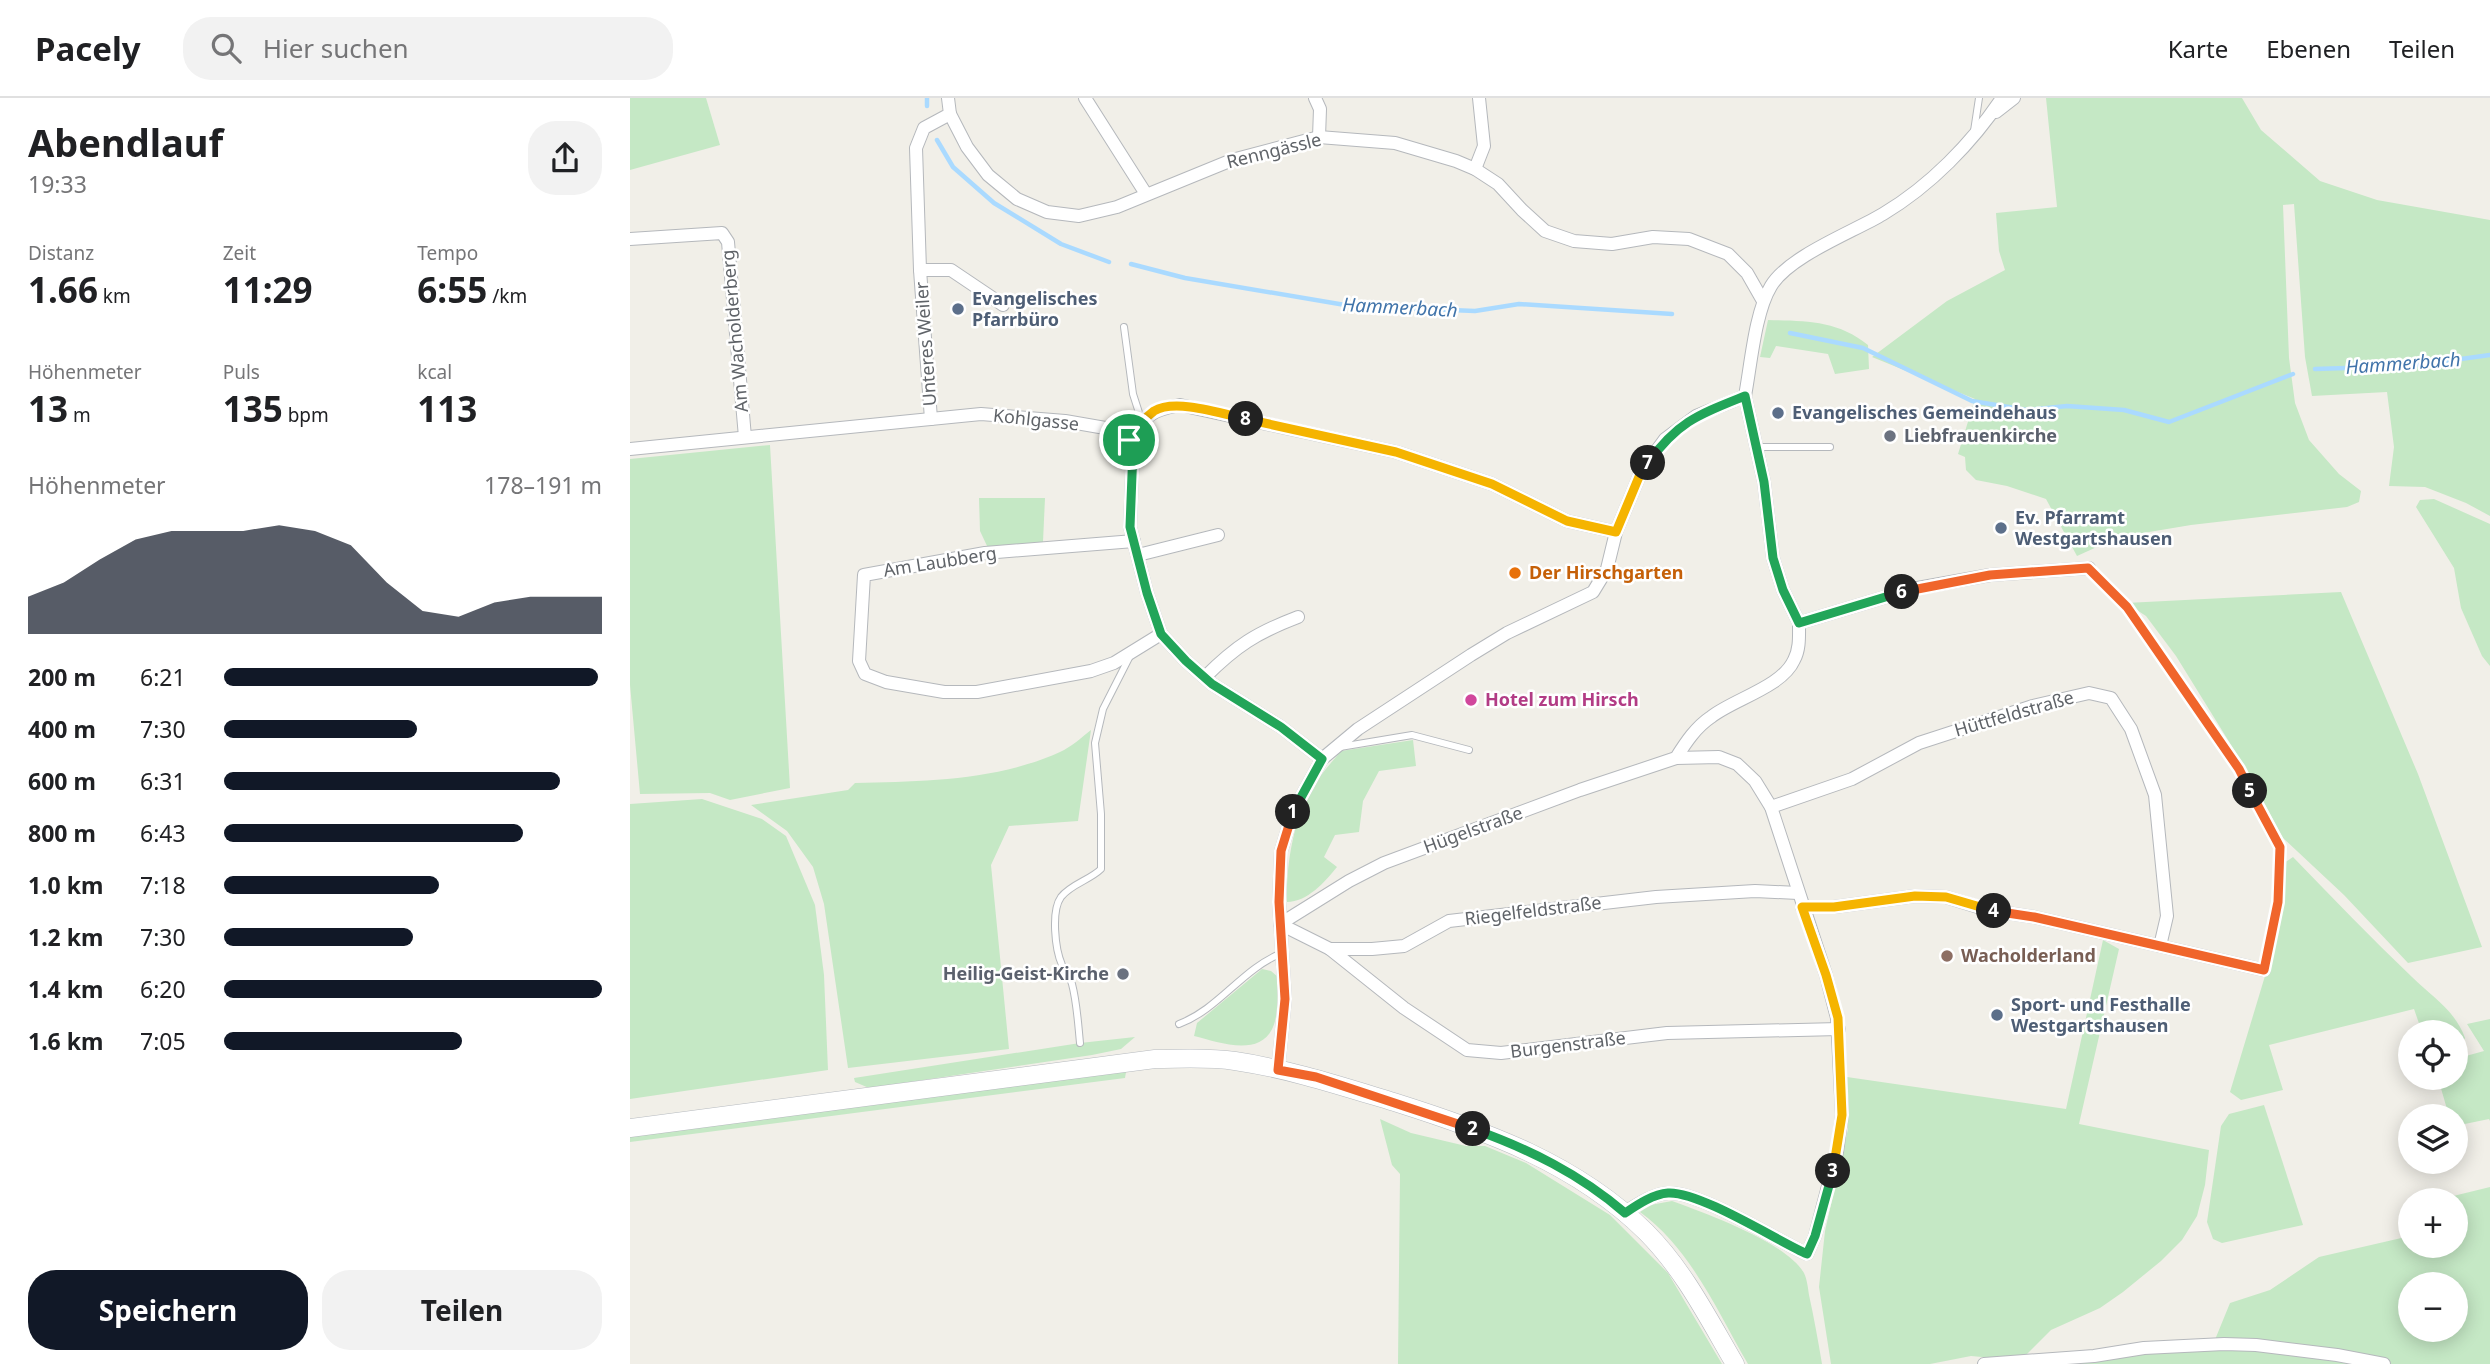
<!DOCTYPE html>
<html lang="de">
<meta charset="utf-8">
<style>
:root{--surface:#fff;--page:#f2f2f2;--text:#202124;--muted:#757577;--line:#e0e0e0;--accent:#111827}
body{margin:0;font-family:"Noto Sans",sans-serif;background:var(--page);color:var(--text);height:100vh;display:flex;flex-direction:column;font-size:26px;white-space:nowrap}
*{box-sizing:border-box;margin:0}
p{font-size:23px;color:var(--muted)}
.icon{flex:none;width:38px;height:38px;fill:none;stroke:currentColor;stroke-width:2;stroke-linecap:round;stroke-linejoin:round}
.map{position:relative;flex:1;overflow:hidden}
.side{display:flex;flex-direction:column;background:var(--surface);width:630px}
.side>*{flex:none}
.fabs{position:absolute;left:1768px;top:922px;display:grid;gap:14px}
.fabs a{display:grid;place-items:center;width:70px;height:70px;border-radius:50%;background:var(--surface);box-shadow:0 4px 18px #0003;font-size:35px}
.pin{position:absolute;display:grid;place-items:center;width:60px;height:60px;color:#fff;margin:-30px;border:4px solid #fff;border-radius:50%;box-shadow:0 2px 7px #0007}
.km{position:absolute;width:35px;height:35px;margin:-18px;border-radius:50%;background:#222;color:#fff;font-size:19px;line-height:35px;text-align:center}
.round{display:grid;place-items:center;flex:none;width:74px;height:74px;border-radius:28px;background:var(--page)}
.head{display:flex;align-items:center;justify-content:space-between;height:119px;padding:0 28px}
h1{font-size:38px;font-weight:700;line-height:52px}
.metrics{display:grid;grid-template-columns:repeat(3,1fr);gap:10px;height:119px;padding:7px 28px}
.metrics div{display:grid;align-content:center}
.metrics b{font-size:35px;font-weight:700}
.metrics small{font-size:19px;font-weight:400}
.metrics p{font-size:19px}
.chart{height:196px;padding:14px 28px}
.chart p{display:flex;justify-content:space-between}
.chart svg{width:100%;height:126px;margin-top:7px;fill:var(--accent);opacity:.7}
.action{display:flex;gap:14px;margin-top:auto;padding:14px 28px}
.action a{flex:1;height:80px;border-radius:28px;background:var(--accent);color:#fff;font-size:28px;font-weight:700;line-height:80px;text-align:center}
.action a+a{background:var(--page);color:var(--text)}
ul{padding:0 28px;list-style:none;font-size:23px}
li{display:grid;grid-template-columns:112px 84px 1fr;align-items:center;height:52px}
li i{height:18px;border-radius:9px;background:var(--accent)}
header{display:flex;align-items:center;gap:42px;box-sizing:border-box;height:98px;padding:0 35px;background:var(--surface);border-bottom:2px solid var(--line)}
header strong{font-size:33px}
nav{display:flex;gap:38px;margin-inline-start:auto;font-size:24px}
.search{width:490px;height:63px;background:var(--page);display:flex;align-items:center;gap:18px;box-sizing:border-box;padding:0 24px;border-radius:28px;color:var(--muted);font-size:26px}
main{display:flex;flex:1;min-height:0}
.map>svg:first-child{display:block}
.green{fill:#c5e8c5;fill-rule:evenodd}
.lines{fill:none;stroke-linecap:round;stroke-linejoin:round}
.stream{stroke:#aadaff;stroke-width:4.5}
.service-casing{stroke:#b5b8bc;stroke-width:8}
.minor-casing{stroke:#b5b8bc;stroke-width:14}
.secondary-casing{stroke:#b6babf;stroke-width:19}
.service{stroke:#fff;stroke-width:6}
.minor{stroke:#fff;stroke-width:12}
.secondary{stroke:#fff;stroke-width:18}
.split-1-casing{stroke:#fff;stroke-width:14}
.split-2-casing{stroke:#fff;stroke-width:14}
.split-3-casing{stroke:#fff;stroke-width:14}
.split-4-casing{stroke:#fff;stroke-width:14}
.split-5-casing{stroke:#fff;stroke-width:14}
.split-6-casing{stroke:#fff;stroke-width:14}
.split-7-casing{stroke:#fff;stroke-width:14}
.split-8-casing{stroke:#fff;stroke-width:14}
.split-9-casing{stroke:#fff;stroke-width:14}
.split-1{stroke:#22a559;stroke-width:9}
.split-2{stroke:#f0652b;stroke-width:9}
.split-3{stroke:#22a559;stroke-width:9}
.split-4{stroke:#f5b400;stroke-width:9}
.split-5{stroke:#f0652b;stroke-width:9}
.split-6{stroke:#f0652b;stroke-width:9}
.split-7{stroke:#22a559;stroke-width:9}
.split-8{stroke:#f5b400;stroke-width:9}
.split-9{stroke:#f5b400;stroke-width:9}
.service-dot{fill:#5c6f8a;stroke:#fff;stroke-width:2.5}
.worship-dot{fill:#6b7280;stroke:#fff;stroke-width:2.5}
.food-dot{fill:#e8710a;stroke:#fff;stroke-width:2.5}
.hotel-dot{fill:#d1479c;stroke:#fff;stroke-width:2.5}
.education-dot{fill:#8d6e63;stroke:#fff;stroke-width:2.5}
.labels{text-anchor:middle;stroke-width:5;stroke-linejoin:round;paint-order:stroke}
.street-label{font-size:18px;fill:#5f6368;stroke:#fff}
.service-label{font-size:18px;font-weight:bold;fill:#4e5e75;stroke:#fff;text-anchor:start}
.worship-label{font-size:18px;font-weight:bold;fill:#5b616d;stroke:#fff;text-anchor:start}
.food-label{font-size:18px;font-weight:bold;fill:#c56008;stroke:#fff;text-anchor:start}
.hotel-label{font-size:18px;font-weight:bold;fill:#b23c85;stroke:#fff;text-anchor:start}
.education-label{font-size:18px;font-weight:bold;fill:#785e54;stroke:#fff;text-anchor:start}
.water-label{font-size:19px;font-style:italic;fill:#4174aa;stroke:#fff}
</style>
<header>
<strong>Pacely</strong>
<div class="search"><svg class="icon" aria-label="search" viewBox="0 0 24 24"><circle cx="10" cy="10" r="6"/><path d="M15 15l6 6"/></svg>Hier suchen</div>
<nav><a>Karte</a><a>Ebenen</a><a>Teilen</a></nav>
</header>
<main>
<section class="side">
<div class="head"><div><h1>Abendlauf</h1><p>19:33</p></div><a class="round"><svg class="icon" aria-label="share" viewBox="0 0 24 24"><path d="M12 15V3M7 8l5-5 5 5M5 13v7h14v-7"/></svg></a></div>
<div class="metrics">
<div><p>Distanz</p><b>1.66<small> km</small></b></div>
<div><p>Zeit</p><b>11:29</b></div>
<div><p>Tempo</p><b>6:55<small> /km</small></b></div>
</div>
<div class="metrics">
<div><p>Höhenmeter</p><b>13<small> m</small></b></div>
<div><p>Puls</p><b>135<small> bpm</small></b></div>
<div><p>kcal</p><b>113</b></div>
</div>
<div class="chart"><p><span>Höhenmeter</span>178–191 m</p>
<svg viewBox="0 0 160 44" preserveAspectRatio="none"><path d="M0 44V31L10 26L20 18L30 11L40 8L50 8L60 8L70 6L80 8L90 13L100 26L110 36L120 38L130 33L140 31L150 31L160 31V44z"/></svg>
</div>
<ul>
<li><b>200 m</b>6:21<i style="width:99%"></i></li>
<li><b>400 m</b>7:30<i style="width:51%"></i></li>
<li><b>600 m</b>6:31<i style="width:89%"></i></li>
<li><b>800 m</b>6:43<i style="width:79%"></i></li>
<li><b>1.0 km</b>7:18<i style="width:57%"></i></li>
<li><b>1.2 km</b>7:30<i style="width:50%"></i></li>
<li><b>1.4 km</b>6:20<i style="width:100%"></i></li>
<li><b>1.6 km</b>7:05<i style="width:63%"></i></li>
</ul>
<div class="action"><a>Speichern</a><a>Teilen</a></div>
</section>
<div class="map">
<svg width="1860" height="1266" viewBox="0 0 1860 1266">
<rect width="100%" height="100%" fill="#f1efe8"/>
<g class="green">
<path d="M0,0h76l14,47 -90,25z"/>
<path d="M1416,0h196l19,32 59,51 57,19 113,20v296l-24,-13 -41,-16 -36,-1 5,-39 -7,-55 -75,4 -7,-39 -11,-153 -11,1 6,153 6,45 14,37 30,34 22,17 -2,11 -12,5 -156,18 -72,12 -42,19 -31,-57 -39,-13 -31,-6 -10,-10 -1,-13 -7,-3 17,-55 -103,-42 75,-56 58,-31 -6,-19 -3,-38 61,-6z"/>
<path d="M1138,222c38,1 69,0 100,25l1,24 -34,5 -7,-20 -52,-8 -6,12 -10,-1z"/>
<path d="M140,347l20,343 -60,12 -20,-7 -70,1 -10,-109v-226z"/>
<path d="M349,400h66l-2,44 -55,6 -8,-17z"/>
<path d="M1804,401l56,25v142l-8,-10 -21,-48 -7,-40 -38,-61 4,-7z"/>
<path d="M1711,494l77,182 64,173 -74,16 -64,-68 -61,-57 -42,-77 -65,-105 -30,-40 -20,-13z"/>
<path d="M461,632l-13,91 -69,5 -18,39 18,184 -161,19 -24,-164 -11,-37 -26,-36 -36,-26 97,-15 7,-7c69,-2 141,-2 205,-31 11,-5 21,-14 31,-22z"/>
<path d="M783,642l3,26 -37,5 -16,30 -4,31 -24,3 -11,22 13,10c-12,15 -30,35 -50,35 -1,-36 6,-80 24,-112 8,-14 20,-27 30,-39z"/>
<path d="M72,701l60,20 24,17 29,69 9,70 4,95 -198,29v-295z"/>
<path d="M1663,759c39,40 78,81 119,120 20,20 43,33 53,61l-5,8 -5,1v-15h-33l-8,-23 -145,36 14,45 -42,10 -11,-8 38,-126 17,-66 -1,-37z"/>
<path d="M1473,842l16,9 -40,175 130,26 -4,35 -8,31 -15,24 -21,21 -38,31 -23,16 -49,22 -25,25 -33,3 -22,-2 -41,8h-99l-12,-77 6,-56 23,-102 -1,-52 219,32z"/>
<path d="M632,871l9,2 7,6c-1,15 1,36 -5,50 -13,31 -55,15 -79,9l3,-13z"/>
<path d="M1860,921v102l-1,-2 -34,7v-10h-6l-11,-38h17v-19l29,-8 -17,-27z"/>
<path d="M505,939l-14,12 -29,6 -223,33 -14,-6 -1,-4 226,-35z"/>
<path d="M493,972l3,2 -1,6 -495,64v-9z"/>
<path d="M1634,1007l39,120 -81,18 -9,-4 -6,-17 14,-96 8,-12z"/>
<path d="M750,1021l31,14 55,13h19l41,17 84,52 58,58 54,91h-324l2,-190 -8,-9z"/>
<path d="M1860,1089v177h-451l173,-17 18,-44 40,-13 49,-33 91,-21v10h45v-46h-18zM1780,1186h45v46h-45z"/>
<path d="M1042,1103c33,12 114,41 132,72 3,6 4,15 5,22 5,23 9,45 13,69h-74c-31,-53 -57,-115 -108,-152l10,-7z"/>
</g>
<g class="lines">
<g class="stream">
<path d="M297,0v8"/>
<path d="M307,42l16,27 41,36 67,41 48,18"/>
<path d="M501,166l54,14 166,28 124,5 44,-7 153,10"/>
<path d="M1160,235l73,15 109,53 55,9 40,-4 57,4 45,12 124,-48"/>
<path d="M1685,271l95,-3 80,-11"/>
</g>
<g class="service-casing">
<g id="service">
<path d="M1344,33l5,-33"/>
<path d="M494,229l9,67 9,28"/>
<path d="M1126,349h74"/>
<path d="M1459,471l38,38 74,107 38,55 41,78 -2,55 -14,68"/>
<path d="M710,649l72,-12 57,15"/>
<path d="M549,926c40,-15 63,-55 103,-71"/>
<path d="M450,945c-2,-20 -3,-40 -8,-59 -2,-7 -7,-13 -10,-19 -7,-16 -11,-54 -1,-68 10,-13 29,-17 40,-28v-55l-6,-71 8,-34 27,-53"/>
</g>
</g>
<g class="minor-casing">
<g id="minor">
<path d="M455,0l61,96"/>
<path d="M685,0l5,11 -1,28"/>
<path d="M1366,14l18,-14"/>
<path d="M320,16l17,33 21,28 29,24 30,13 32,4 38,-9 115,-47 87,-23 76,6 61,18 19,8 23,15 24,26 23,21 29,10 38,3 41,-7 36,2 39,15 19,19 16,28"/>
<path d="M845,71l9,-23 -5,-48"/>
<path d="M0,141l92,-6 6,9 17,195"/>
<path d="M290,172h31l52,35"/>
<path d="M1115,298l19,86 9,76 10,32 16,33 113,-34 78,-14 99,-7"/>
<path d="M301,321l-11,-149 -4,-122 8,-20 26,-14 -2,-16"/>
<path d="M499,342l4,9 -3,78 17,66 14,41 25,27 26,23 69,43 41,32"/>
<path d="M0,351l351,-35 84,7 46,8 18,11c18,-25 20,-29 51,-35l216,47 96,32 75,37 49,11"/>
<path d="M504,443l-149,12 -121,22 -5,86 6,13 21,8 58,10h33l114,-21 23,-8 47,-29"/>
<path d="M508,457l80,-20"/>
<path d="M575,579c31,-31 51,-44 93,-60"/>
<path d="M1141,709l81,-28 67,-36 114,-37 56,-13 22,5 20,31 24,66 12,121 -7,30 -126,-29 -46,-7 -42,-13 -31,-1 -81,11h-32"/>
<path d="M650,826l69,-43 35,-18 196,-73 96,-32c10,-16 20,-31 35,-41 23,-18 71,-30 83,-57 6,-11 5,-24 5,-37"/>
<path d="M650,826l50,25h42l32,-3 45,-25 207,-24 99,-6 43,2"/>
<path d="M1530,848l104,24"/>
<path d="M700,851l74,59 63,42 34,3 166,-20 172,-4"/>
<path d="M648,972l7,-71 -6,-97 2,-51 12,-39 29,-53 36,-30 113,-74 36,-22 86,-41 14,-23 9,-37 25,-60 24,-33 31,-23 49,-20c6,-32 10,-84 26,-110 18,-30 82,-54 112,-72 47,-28 89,-71 119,-116"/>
<path d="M994,1115c13,-8 29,-19 44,-20 31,-2 108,47 139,61l8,-18 22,-84 5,-37 -5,-97 -11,-43 -55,-168 -16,-26 -18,-17 -18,-7 -43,1"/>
<path d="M1354,1266l110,-8 50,-8 80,-4 32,1 81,10 47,9"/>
</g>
</g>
<g class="secondary-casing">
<path id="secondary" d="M0,1030l525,-69c26,0 54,-2 80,2 54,8 106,25 159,41 92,29 182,61 252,130 38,38 62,86 89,132"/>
</g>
<use href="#service" class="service"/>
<use href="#minor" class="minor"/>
<use href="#secondary" class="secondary"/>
</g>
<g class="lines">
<g class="split-1-casing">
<path id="split-1" d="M499,342l4,9 -3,78 17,66 14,41 25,27 26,23 69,43 41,32 -29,53"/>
</g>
<g class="split-2-casing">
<path id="split-2" d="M663,714l-12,39 -2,51 6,97 -7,71 38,7 157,52"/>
</g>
<g class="split-3-casing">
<path id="split-3" d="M843,1031c56,20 107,45 152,84 12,-8 28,-19 43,-20 31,-2 108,47 139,61l8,-18 18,-65"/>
</g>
<g class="split-4-casing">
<path id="split-4" d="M1203,1073l9,-56 -4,-97 -12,-43 -24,-68h32l81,-11 31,1 48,14"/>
</g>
<g class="split-5-casing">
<path id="split-5" d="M1364,813l40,6 230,53 14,-68 2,-55 -30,-56"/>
</g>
<g class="split-6-casing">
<path id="split-6" d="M1272,494l88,-17 98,-7 39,39 112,162 11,22"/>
</g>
<g class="split-7-casing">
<path id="split-7" d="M1018,365c30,-42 52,-49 97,-67l19,86 9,76 10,32 16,33 103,-31"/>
</g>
<g class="split-8-casing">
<path id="split-8" d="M616,321l150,33 96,32 75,37 49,11 25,-60 7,-9"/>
</g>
<g class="split-9-casing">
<path id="split-9" d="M499,342c7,-11 14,-21 25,-29 21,-13 69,3 92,8"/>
</g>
<use href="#split-1" class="split-1"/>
<use href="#split-2" class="split-2"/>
<use href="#split-3" class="split-3"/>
<use href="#split-4" class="split-4"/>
<use href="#split-5" class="split-5"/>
<use href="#split-6" class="split-6"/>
<use href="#split-7" class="split-7"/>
<use href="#split-8" class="split-8"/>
<use href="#split-9" class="split-9"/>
</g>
<g class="service-dot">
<circle cx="328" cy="211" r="7"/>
<circle cx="1148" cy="315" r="7"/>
<circle cx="1371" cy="430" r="7"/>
<circle cx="1367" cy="917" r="7"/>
</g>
<g class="worship-dot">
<circle cx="1260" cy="338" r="7"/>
<circle cx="493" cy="876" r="7"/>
</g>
<circle class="food-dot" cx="885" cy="475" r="7"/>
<circle class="hotel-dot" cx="841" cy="602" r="7"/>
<circle class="education-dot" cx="1317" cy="858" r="7"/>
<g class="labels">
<g class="street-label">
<text transform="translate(644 53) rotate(-14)" y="6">Renngässle</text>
<text transform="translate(105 233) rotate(-95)" y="6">Am Wacholderberg</text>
<text transform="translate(296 246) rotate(-94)" y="6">Unteres Weiler</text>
<text transform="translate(406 322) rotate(6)" y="6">Kohlgasse</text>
<text transform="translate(310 464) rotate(-9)" y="6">Am Laubberg</text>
<text transform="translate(1384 616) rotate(-16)" y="6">Hüttfeldstraße</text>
<text transform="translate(843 732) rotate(-20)" y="6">Hügelstraße</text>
<text transform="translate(903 813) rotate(-7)" y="6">Riegelfeldstraße</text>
<text transform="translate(938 947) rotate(-7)" y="6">Burgenstraße</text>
</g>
<g class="service-label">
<text x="342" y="207">Evangelisches<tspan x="342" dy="21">Pfarrbüro</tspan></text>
<text x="1162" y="321">Evangelisches Gemeindehaus</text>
<text x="1385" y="426">Ev. Pfarramt<tspan x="1385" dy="21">Westgartshausen</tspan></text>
<text x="1381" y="913">Sport- und Festhalle<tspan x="1381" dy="21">Westgartshausen</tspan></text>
</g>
<g class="worship-label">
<text x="1274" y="344">Liebfrauenkirche</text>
<text x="479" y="882" text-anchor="end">Heilig-Geist-Kirche</text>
</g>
<g class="food-label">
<text x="899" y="481">Der Hirschgarten</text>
</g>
<g class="hotel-label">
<text x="855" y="608">Hotel zum Hirsch</text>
</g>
<g class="education-label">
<text x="1331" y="864">Wacholderland</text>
</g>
<g class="water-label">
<text transform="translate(770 209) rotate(3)" y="7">Hammerbach</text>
<text transform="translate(1773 265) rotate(-4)" y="7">Hammerbach</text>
</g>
</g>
</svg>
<div class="fabs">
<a><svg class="icon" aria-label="locate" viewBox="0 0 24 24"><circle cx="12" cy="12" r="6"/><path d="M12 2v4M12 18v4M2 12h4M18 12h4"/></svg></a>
<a><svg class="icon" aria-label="layers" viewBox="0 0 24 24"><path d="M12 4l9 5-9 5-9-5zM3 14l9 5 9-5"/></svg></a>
<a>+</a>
<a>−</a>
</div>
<div class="pin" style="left:499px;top:342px;background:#1e9e55"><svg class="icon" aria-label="arrive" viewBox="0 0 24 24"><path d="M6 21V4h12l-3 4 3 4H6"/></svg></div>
<b class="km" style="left:663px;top:714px">1</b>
<b class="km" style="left:843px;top:1031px">2</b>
<b class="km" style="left:1203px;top:1073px">3</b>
<b class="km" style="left:1364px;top:813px">4</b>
<b class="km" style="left:1620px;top:693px">5</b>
<b class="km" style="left:1272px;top:494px">6</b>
<b class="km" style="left:1018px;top:365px">7</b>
<b class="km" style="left:616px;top:321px">8</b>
</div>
</main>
